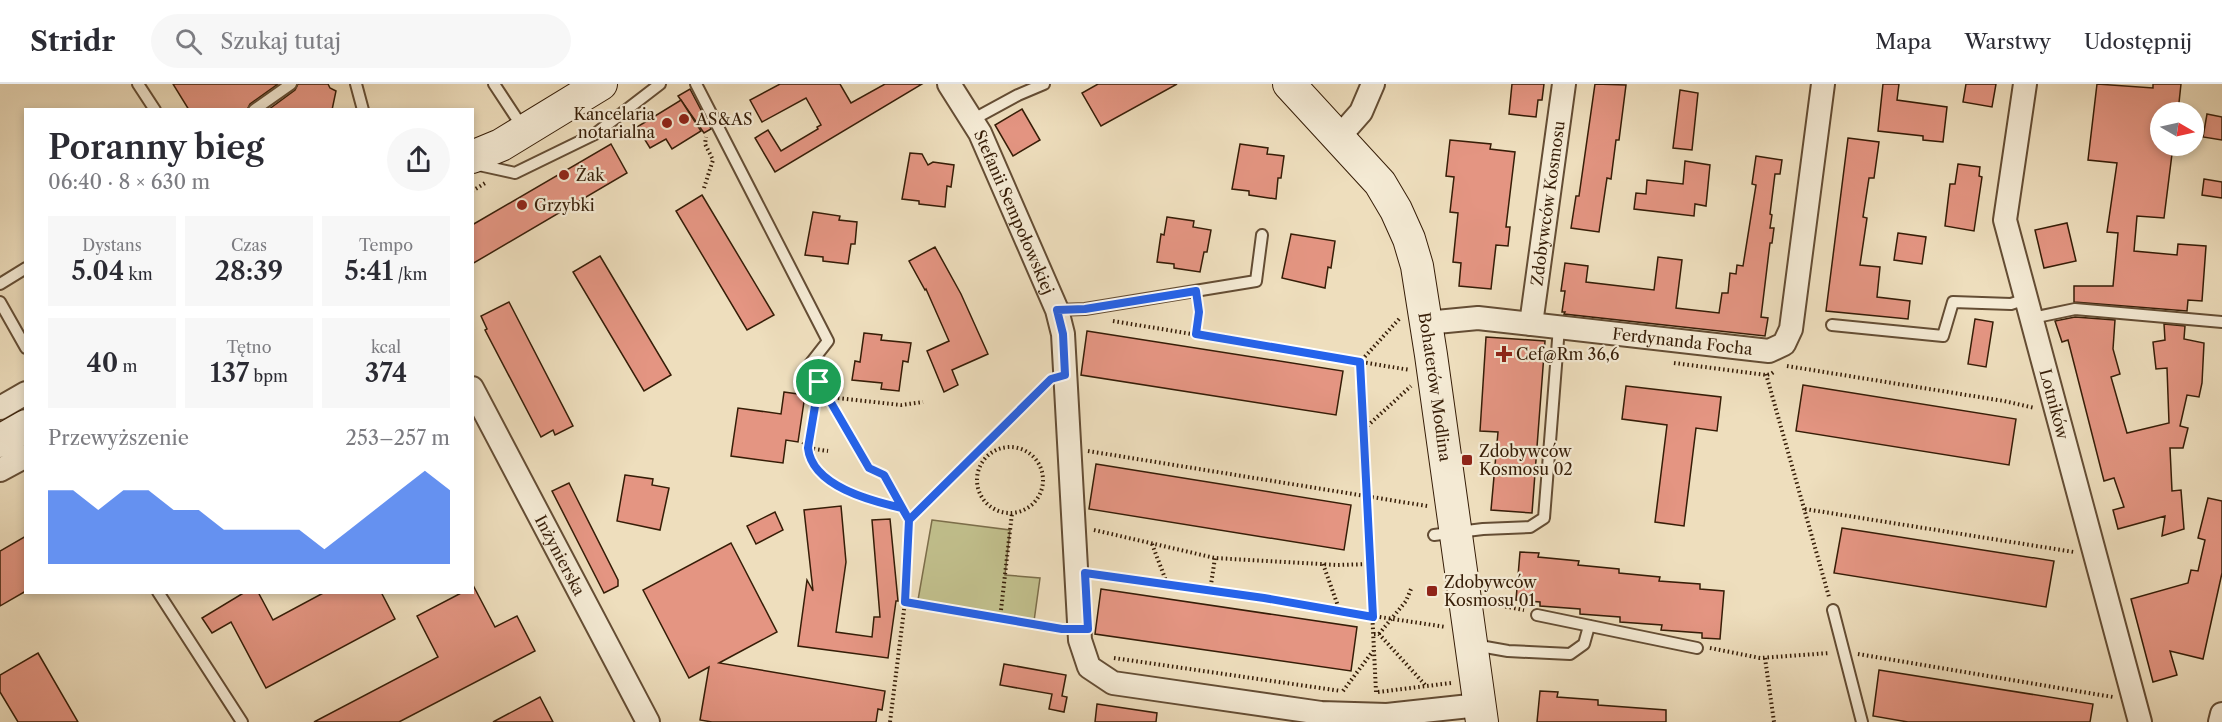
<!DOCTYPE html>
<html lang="pl">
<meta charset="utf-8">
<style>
:root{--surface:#fff;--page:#f7f7f7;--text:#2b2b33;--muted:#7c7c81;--line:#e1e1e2;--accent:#2563eb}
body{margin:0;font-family:"Libre Caslon Text",serif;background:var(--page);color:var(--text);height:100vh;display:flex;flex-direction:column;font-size:22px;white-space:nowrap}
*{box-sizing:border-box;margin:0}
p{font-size:20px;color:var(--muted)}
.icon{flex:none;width:33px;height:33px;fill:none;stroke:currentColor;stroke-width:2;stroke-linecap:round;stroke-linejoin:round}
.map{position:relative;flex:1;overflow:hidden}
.sheet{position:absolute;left:24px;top:24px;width:450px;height:486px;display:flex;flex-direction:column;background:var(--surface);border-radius:0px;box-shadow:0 3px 9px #0003}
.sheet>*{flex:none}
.needle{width:39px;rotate:99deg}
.tools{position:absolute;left:2150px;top:18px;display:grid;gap:12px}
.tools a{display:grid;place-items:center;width:54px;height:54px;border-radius:50%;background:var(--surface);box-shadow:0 3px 9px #0003;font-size:30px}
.pin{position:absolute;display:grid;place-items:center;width:51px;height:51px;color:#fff;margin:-26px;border:3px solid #fff;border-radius:50%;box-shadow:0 2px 6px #0007}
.round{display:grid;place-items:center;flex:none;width:63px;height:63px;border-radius:32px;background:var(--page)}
.headline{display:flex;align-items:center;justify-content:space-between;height:102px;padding:0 24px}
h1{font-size:33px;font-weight:600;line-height:45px}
.stats{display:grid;grid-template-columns:repeat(3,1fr);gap:9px;height:102px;padding:6px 24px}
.stats div{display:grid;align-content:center;border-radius:0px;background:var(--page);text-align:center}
.stats b{font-size:26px;font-weight:600}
.stats small{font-size:16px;font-weight:400}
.stats p{font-size:16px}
.chart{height:168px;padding:12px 24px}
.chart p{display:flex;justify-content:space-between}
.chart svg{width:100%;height:108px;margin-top:6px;fill:var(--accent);opacity:.7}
header{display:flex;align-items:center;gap:36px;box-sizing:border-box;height:84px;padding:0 30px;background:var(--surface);border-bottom:2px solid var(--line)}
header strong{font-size:28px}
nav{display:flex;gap:33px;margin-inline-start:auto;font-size:21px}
.search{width:420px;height:54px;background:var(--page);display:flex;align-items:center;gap:15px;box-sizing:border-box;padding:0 21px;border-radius:33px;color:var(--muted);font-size:22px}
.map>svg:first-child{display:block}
.green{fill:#c1bf8c;stroke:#7c6e4a;stroke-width:1.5}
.building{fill:#e49582;stroke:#361d07;stroke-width:1.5}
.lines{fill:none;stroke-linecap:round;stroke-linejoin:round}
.lane-casing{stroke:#644d34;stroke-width:14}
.street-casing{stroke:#644d34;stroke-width:26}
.secondary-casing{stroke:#361d07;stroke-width:34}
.path{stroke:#361d07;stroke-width:4;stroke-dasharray:1.5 3;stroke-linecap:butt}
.lane{stroke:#f4ead4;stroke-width:10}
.street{stroke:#f4ead4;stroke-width:22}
.secondary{stroke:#f4ead4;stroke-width:32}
.route-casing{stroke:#fff;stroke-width:12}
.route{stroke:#2563eb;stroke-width:8}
.poi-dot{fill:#8f2418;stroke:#f4ead4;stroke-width:2}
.labels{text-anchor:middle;stroke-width:4.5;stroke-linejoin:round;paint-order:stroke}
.poi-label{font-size:16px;fill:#361d07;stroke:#f4ead4;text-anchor:start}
.street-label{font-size:16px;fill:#361d07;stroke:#f4ead4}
</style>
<header>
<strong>Stridr</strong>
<div class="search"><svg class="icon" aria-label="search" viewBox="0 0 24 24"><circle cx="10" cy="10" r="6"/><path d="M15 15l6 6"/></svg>Szukaj tutaj</div>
<nav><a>Mapa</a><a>Warstwy</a><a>Udostępnij</a></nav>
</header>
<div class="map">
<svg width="2222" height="638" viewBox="0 0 2222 638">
<rect width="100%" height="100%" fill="#eedebd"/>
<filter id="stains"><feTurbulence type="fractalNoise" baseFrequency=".00333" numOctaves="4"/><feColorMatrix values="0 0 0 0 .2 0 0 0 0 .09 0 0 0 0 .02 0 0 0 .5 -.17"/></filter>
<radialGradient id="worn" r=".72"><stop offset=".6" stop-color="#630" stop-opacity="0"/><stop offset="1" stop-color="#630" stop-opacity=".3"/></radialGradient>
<path class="green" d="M932,436l78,10 -5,45 35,3 -6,43 -116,-21z"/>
<g class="building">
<path d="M173,0h105l-28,20 -3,6h-58z"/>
<path d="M298,0h30l2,4 6,3 -4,19h-64l27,-20z"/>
<path d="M780,0h60l11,19 34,-19h37l-147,88 -20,-34 13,-8 13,21 37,-22 -1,-2 4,-2 -15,-27 -44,24 -12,-22z"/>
<path d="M1098,0h79l-76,42 -19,-33z"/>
<path d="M1512,0h32l-2,16h-4l-2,17 -27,-3z"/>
<path d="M1595,0l31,1 -7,55h-3l-5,39 -4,-1 -8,54 -28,-4 5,-32h3z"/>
<path d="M1883,0h16l-2,16 50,7 -4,35 -20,-2v-4l-45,-5z"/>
<path d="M1966,0h30l-4,23 -29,-5z"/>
<path d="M2097,0l56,4v-4h28l-3,28h-18v34h13l-9,72 -27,-2 -3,35 43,4 1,-11 28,2 -4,55 -14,-1 -1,11 -113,-9v-16h39l5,-53 -11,-1 10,-69 -29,-3z"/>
<path d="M690,5l21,40 -7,4 -26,-37z"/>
<path d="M1680,6l18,3 -6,57 -19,-2z"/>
<path d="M681,16l20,31 -29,18 -6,-10 -16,9 -13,-21z"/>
<path d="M1022,25l18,31 -27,16 -18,-31z"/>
<path d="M2207,30l15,3v23l-19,-3z"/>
<path d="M1848,54l31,4 -5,36h-5l-6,39 4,1 -7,47 20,2 -3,30 33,4 -2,18 -82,-8z"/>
<path d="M1450,56l41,4 -1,5 25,3 -9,75h4l-2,19 -12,-1 -5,44 -32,-3 2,-23 -8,-1 5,-49 -8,-1 4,-35 -8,-1z"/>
<path d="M611,60l16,29 -155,91v-39z"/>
<path d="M1240,60l28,4 -1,6 17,2 -3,22h-3l-2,21 -27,-4v-4l-17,-2z"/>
<path d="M910,69l12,1 6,11 5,-3 21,3 -3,22 -4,-1 -2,21 -26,-3v-3l-17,-2z"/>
<path d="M1756,72l26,4 -2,14h-5l-5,40 2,1 -2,13h4l-2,15h-2l-9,74 7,1 -3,18 -201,-22 1,-2h-3l3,-21h-4l4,-28 23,3 -2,16 68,8 4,-33 24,3 -6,48 43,5 3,-20h6l2,-20 6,1 1,-9 6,1 13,-81 -4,-1z"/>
<path d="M1685,77l25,4 -4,41 -11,-2 -1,12 -60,-7 2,-16 10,1 1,-14 36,4z"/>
<path d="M1958,80l22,3 -1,9 3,1 -8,54 -29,-5 5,-42h5z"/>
<path d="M2204,95l18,3v16l-20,-3z"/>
<path d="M702,111l72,120 -27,15 -71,-119z"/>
<path d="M813,128l27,4 -1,4 18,2 -2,22h-4l-3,20 -25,-3v-4l-18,-2z"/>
<path d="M1167,133l27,4 -1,6 18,3 -4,22h-3l-4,20 -26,-4v-4l-17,-2 4,-28 3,1z"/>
<path d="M2067,139l9,38 -32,7 -9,-38z"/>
<path d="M1898,149l28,4 -4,27 -28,-4z"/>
<path d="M1291,150l44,7 -4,27 -3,-1 -3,21 -43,-10z"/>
<path d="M935,163l26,47 27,60 -36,16 6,15 -14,7 -17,-41 22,-10 -23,-52 -1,1 -16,-29z"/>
<path d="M600,172l71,119 -27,16 -71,-119z"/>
<path d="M509,218l64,124 -18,9 -2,-5 -12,7 -56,-107 2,-1 -6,-13z"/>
<path d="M2075,233l40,3 -2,29 7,25 -9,3 16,56 42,-10 -2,-55 -11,1 -3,-27 12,-2 -1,-16 21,2 -1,13 20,4 -2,40 -3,14 -12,-2 -7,31 8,2 -5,20h-13l2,43 9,-1 3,39 -22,7 3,-20 -47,13 -5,-19 11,-3 -10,-29 -10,3 -36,-141 -6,2 -7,-21z"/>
<path d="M1975,235l18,3 -7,45 -18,-3z"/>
<path d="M1087,247l256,40 -7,44 -255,-40z"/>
<path d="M864,249l18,2 -1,5 30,3 -3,19 -5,-1 -4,30 -18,-2 1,-6 -30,-3 3,-19 5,1z"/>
<path d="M1486,253l59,4 -13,172 -41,-3 7,-78 -18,-1z"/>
<path d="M1803,301l213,34 -7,46 -213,-34z"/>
<path d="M1626,302l95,11 -4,34 -21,-3 -12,98 -29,-4 12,-97 -45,-6z"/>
<path d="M784,308l21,3 -7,47 -12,-2 -3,23 -52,-7 7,-48 43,6z"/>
<path d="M1096,380l255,41 -7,45 -255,-41z"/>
<path d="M625,391l28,4 -1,6 17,3 -9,42 -43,-9z"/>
<path d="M569,399l49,97v6l-14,7 -52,-102z"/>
<path d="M2208,414l14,3v72l-19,86 -33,-8 7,24 -24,7 -22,-83 57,-16 3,-13 7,1 7,-31 -7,-2z"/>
<path d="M841,422l5,56 -10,70 36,5 2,-20h6l-8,-97 18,-1 8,82h-2l-8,57 -90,-12 9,-66 6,11 -9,-81z"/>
<path d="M775,428l8,18 -27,14 -9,-18z"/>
<path d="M1842,444l212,33 -8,46 -212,-34z"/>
<path d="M26,452v55l-26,15v-55z"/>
<path d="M731,459l46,89 -58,31 166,28 -3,19 -4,-1 -2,13h-164l-12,-2 9,-53 -20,11 -46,-88z"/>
<path d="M1520,468l19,1 -1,4 41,4 -1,4 41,4v4l41,4 -1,4 41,3v5l24,2 -4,48 -18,-1v-5l-41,-3 1,-5 -42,-3v-5l-40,-3v-5l-40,-3v-4l-24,-2z"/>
<path d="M474,503l21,40 22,-11 18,35 -136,71h-85l124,-65 -21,-41 46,-24h9z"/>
<path d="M1101,505l256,38 -6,44 -256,-37z"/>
<path d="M245,508h13l15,28 52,-28h56l14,27 -129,69 -35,-66 -19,11 -10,-15z"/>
<path d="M38,569l40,69h-60l-18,-30v-17z"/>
<path d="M1004,580l62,11 -4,21 5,1 -3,15 -15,-3 3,-15 -52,-9z"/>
<path d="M1879,586l214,34 -3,18h-182l-35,-6z"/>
<path d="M1540,607l18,1 -1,5 41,3v5l68,5v12h-129z"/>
<path d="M540,613l13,25h-60z"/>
<path d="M1097,620l60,9 -1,9h-61z"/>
</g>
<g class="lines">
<g class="lane-casing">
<g id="lane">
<path d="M138,0l17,26"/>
<path d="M356,0l7,26"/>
<path d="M494,0l29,44"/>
<path d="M696,0l132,257 -18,23"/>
<path d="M254,26l37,-26"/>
<path d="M972,36l46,-25 26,-11"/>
<path d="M479,81l36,8 80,-39 65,-50"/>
<path d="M0,200l26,-16"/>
<path d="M0,218l26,46"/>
<path d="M1057,226l28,-1 171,-28 6,-46"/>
<path d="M2032,234l43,-9 147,13"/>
<path d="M1832,241l111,11 10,-34 58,2 15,-5"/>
<path d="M1434,451l49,-6 47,-2 14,-9 15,-191"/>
<path d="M158,508l84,130"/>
<path d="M1833,526l29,112"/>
<path d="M1537,531l160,33"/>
<path d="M1474,561l34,6 62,3 14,-10 5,-18"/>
</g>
</g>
<g class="street-casing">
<g id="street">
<path id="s1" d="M949,0l31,49 77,177 6,24 17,306 9,27 24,16 208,30 66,2 92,-10"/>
<path id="s2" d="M2025,0l-20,136 135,502"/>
<path d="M1339,53l22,-25 12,-28"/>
<path id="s3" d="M1426,239l52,-5 291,33 15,-7 7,-15 32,-245"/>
<path id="s4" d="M1531,240l33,-240"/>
<path id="s5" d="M472,304l176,334"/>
<path d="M0,324l26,-15"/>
<path d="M0,386l26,-14"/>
<path d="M2220,638l2,-8"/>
</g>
</g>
<g class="secondary-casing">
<g id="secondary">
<path id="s6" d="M1289,0l91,99 16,27 13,29 8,27 14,89 51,367"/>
<path d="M472,73l29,-12 100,-61"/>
<path d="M0,357l26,-15"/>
</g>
</g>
<g class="path">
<path d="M704,104l9,-28 -8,-16 1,-7"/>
<path d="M472,107l15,-9"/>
<path d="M1113,237l297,49"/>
<path d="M1196,250l2,-29"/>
<path d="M1674,279l92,12 5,-1 4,-3"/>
<path d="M1787,282l217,35 31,7"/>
<path d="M1766,290l63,223"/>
<path d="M817,292l2,6c-2,16 -12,55 -11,68 4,36 65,52 94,58"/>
<path d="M819,298l10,15 72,8 22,-3"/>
<path d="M811,308l6,3 12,2 40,71 15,7 25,45"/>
<path d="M1364,345l47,-43"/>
<path d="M803,358l5,6 20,3"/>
<circle cx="1010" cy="396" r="33"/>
<path d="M1088,367l339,55"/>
<path d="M1805,425l269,43"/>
<path d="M1094,446l121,28 122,7 33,-1"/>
<path d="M1152,460l16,42"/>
<path d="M1323,480l15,42v4"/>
<path d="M1095,490l351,53"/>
<path d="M1210,507l5,-33"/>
<path d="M905,518l155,27"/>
<path d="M1492,520l32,6"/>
<path d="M1000,535l12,-106"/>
<path d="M1374,550h5l48,53"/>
<path d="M1379,550l27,-33 5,-12"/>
<path d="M1710,564l50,10 70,-5"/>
<path d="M1858,570l255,43"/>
<path d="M1114,574l227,33"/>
<path d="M1765,574l9,64"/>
<path d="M1343,607l30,-40"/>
<path d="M1376,608l-16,-330 40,-44"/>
<path d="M1378,608l73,-9"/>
<path d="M890,638l15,-120 4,-82 136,-135"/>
</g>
<use href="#lane" class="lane"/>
<use href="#street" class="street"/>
<use href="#secondary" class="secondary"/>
</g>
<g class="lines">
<g class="route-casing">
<path id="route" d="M819,298l-11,66c4,38 63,53 94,60l7,12 -4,82 157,27h26l-3,-56 179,25 109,19 -13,-255 -164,-28 3,-22 -3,-21 -111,18 -28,1 6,24 2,41 -14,4 -142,141 -25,-45 -15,-7 -50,-86"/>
</g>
<use href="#route" class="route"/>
</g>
<g class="poi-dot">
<circle cx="684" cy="35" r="6"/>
<circle cx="667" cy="39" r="6"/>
<circle cx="564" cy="91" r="6"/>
<circle cx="522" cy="121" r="6"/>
<path d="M1501 261h6v6h6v6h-6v6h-6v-6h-6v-6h6z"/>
<rect x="1461" y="370" width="12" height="12" rx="3"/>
<rect x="1426" y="501" width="12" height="12" rx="3"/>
</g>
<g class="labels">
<g class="poi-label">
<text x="655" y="36" text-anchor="end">Kancelaria<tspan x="655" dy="18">notarialna</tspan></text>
<text x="696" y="41">AS&amp;AS</text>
<text x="576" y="97">Żak</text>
<text x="534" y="127">Grzybki</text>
<text x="1516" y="276">Cef@Rm 36,6</text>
<text x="1479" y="373">Zdobywców<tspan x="1479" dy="18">Kosmosu 02</tspan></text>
<text x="1444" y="504">Zdobywców<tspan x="1444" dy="18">Kosmosu 01</tspan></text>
</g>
<g class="street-label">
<text dy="6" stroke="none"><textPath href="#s4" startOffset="122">Zdobywców Kosmosu</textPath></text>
<text dy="6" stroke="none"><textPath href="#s1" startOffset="144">Stefanii Sempołowskiej</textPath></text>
<text dy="6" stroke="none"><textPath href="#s3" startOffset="258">Ferdynanda Focha</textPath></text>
<text dy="6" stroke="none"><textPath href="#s6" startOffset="348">Bohaterów Modlina</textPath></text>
<text dy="6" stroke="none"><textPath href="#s2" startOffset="328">Lotników</textPath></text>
<text dy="6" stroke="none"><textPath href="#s5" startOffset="189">Inżynierska</textPath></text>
</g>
</g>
<rect width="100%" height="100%" filter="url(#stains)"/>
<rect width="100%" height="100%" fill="url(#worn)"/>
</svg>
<div class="tools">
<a><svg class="needle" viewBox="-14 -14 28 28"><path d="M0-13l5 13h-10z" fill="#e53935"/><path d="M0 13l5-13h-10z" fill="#7c7c81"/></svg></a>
</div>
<div class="pin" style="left:819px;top:298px;background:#1e9e55"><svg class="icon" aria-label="arrive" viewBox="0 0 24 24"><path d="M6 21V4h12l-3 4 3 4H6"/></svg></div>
<section class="sheet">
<div class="headline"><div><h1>Poranny bieg</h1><p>06:40 · 8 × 630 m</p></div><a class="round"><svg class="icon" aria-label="share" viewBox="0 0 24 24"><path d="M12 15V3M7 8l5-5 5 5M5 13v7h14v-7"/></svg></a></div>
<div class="stats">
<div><p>Dystans</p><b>5.04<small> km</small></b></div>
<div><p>Czas</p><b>28:39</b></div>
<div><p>Tempo</p><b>5:41<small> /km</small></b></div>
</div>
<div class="stats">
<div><b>40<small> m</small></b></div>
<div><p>Tętno</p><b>137<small> bpm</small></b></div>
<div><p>kcal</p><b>374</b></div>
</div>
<div class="chart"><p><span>Przewyższenie</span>253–257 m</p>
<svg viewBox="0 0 160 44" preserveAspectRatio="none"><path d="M0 44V14L10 14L20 22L30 14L40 14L50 22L60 22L70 30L80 30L90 30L100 30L110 38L120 30L130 22L140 14L150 6L160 14V44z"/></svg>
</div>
</section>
</div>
